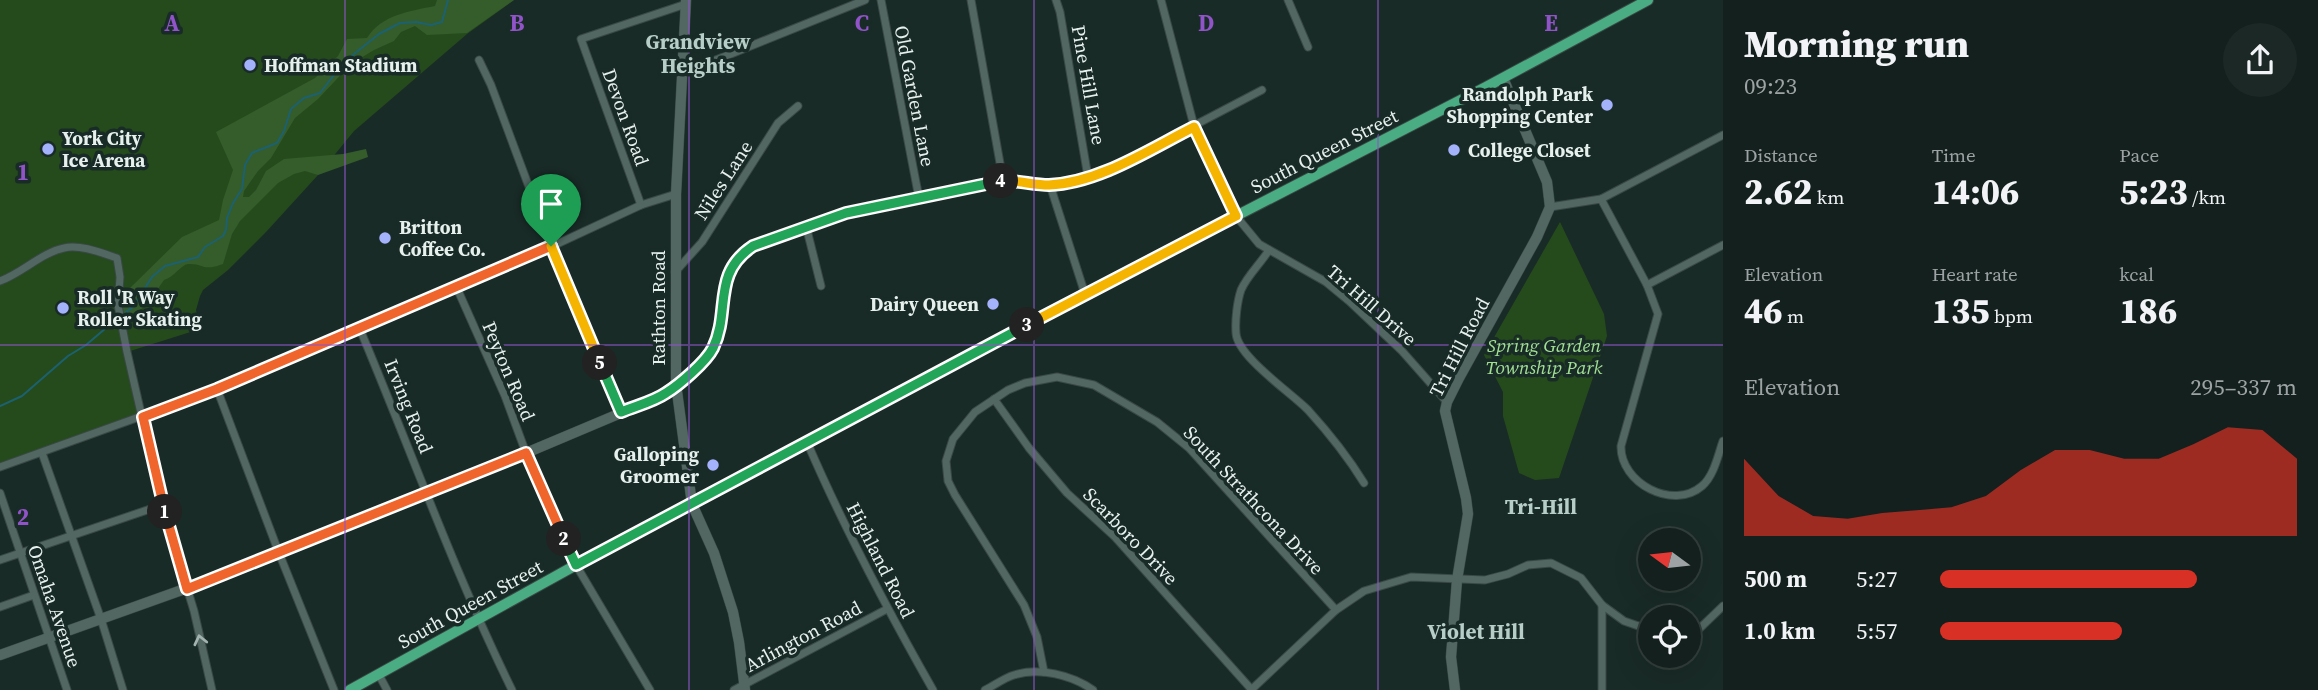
<!DOCTYPE html>
<meta charset="utf-8">
<style>
:root{--surface:#13201d;--page:#1c2826;--text:#f1f3f6;--muted:#9da3a4;--line:#323e3b;--accent:#d93025}
body{margin:0;font-family:"Source Serif 4",serif;background:var(--page);color:var(--text);height:100vh;display:flex;flex-direction:column;font-size:26px;white-space:nowrap}
*{box-sizing:border-box;margin:0}
p{font-size:23px;color:var(--muted)}
.icon{flex:none;width:38px;height:38px;fill:none;stroke:currentColor;stroke-width:2;stroke-linecap:round;stroke-linejoin:round}
.map{position:relative;flex:1;overflow:hidden}
.panel{display:flex;flex-direction:column;background:var(--surface);width:595px}
.panel>*{flex:none}
.needle{width:46px;rotate:285deg}
.controls{position:absolute;left:1638px;top:528px;display:grid;gap:14px}
.controls a{display:grid;place-items:center;width:63px;height:63px;border-radius:50%;background:var(--surface);box-shadow:0 7px 28px #0002,0 0 0 2px var(--line);font-size:35px}
.pin{position:absolute;display:grid;place-items:center;width:60px;height:60px;color:#fff;margin:-72px -30px;border-radius:50% 50% 50% 0;rotate:-45deg;box-shadow:0 0 7px #0007}
.pin .icon{rotate:45deg}
.km{position:absolute;width:35px;height:35px;margin:-18px;border-radius:50%;background:#222;color:#fff;font-size:19px;line-height:35px;text-align:center}
.round{display:grid;place-items:center;flex:none;width:74px;height:74px;border-radius:37px;background:var(--page)}
.headline{display:flex;align-items:center;justify-content:space-between;height:119px;padding:0 21px}
h1{font-size:38px;font-weight:800;line-height:52px}
.metrics{display:grid;grid-template-columns:repeat(3,1fr);gap:10px;height:119px;padding:7px 21px}
.metrics div{display:grid;align-content:center}
.metrics b{font-size:35px;font-weight:800}
.metrics small{font-size:19px;font-weight:400}
.metrics p{font-size:19px}
.chart{height:196px;padding:14px 21px}
.chart p{display:flex;justify-content:space-between}
.chart svg{width:100%;height:126px;margin-top:7px;fill:var(--accent);opacity:.7}
ul{padding:0 21px;list-style:none;font-size:23px}
li{display:grid;grid-template-columns:112px 84px 1fr;align-items:center;height:52px}
li i{height:18px;border-radius:9px;background:var(--accent)}
main{display:flex;flex:1;min-height:0}
.map>svg:first-child{display:block}
.green{fill:#254b1c}
.forest{fill:#355c2b}
.lines{fill:none;stroke-linecap:round;stroke-linejoin:round}
.stream{stroke:#1c6171;stroke-width:2}
.street-casing{stroke:#394945;stroke-width:9}
.secondary-casing{stroke:#394945;stroke-width:11}
.primary-casing{stroke:#394945;stroke-width:12}
.street{stroke:#526762;stroke-width:7}
.secondary{stroke:#526762;stroke-width:10}
.primary{stroke:#4aac82;stroke-width:10}
.oneway{stroke:#a3b3af}
.split-1-casing{stroke:#fff;stroke-width:14}
.split-2-casing{stroke:#fff;stroke-width:14}
.split-3-casing{stroke:#fff;stroke-width:14}
.split-4-casing{stroke:#fff;stroke-width:14}
.split-5-casing{stroke:#fff;stroke-width:14}
.split-6-casing{stroke:#fff;stroke-width:14}
.split-1{stroke:#f0652b;stroke-width:9}
.split-2{stroke:#f0652b;stroke-width:9}
.split-3{stroke:#22a559;stroke-width:9}
.split-4{stroke:#f5b400;stroke-width:9}
.split-5{stroke:#22a559;stroke-width:9}
.split-6{stroke:#f5b400;stroke-width:9}
.grid{fill:none;stroke:#9053c8;stroke-width:2;stroke-opacity:0.55}
.poi-dot{fill:#a4b2fc;stroke:#192b27;stroke-width:2.5}
.labels{text-anchor:middle;stroke-width:7;stroke-linejoin:round;paint-order:stroke}
.poi-label{font-size:19px;font-weight:bold;fill:#e6f1ee;stroke:#192b27;text-anchor:start}
.street-label{font-size:19px;fill:#e6f1ee;stroke:#192b27}
.park-label{font-size:19px;font-style:italic;fill:#a2df94;stroke:#192b27}
.neighbourhood-label{font-size:21px;font-weight:bold;fill:#b7cec8;stroke:#192b27}
.grid-label{font-size:23px;text-anchor:middle;font-weight:bold;fill:#9053c8;stroke:#192b27;stroke-width:7;stroke-linejoin:round;paint-order:stroke}
</style>
<main>
<div class="map">
<svg width="1723" height="690" viewBox="0 0 1723 690">
<rect width="100%" height="100%" fill="#192b27"/>
<g class="green">
<path d="M0,0h514l-47,34 -113,97 -36,44 -52,57 -38,38 -25,20 -3,6 -4,14 4,19 -73,23 16,65 -143,50z"/>
<path d="M1560,222l44,92 3,22 -48,142 -24,2 -16,-7 -16,-57v-24l-19,-37z"/>
</g>
<path class="forest" d="M437,0h77l-47,33 -40,2 -12,-9 -14,6 -7,9 -20,9 -23,14 -33,35 -23,19 -24,40 -13,13 -14,20 -1,6h6l7,-7 10,-19 18,-12 59,-5 23,-5 2,8 -50,18 -13,-4 -11,3 -16,9 -38,38 -8,13 -9,30c-21,8 -19,-1 -35,0 -7,1 -14,13 -24,16 -17,24 -14,29 -44,37l-1,-22 10,-6 53,-52 37,-17 4,-20 10,-30 -17,-38 99,-54 23,-22 9,-17 20,-1c14,-23 43,-27 68,-32z"/>
<g class="lines">
<g class="stream">
<path d="M126,312l7,-5 19,-30 13,-11 33,-9 7,-10 18,-11 3,-6 1,-12 6,-15 9,-14 3,-24 7,-12 25,-10 7,-12 7,-22 13,-11 16,-5 24,-31 35,-28 21,-11 16,-1 15,3 11,-3 6,-22"/>
<path d="M0,406l22,-10 46,-40 18,-11 27,-23"/>
</g>
<g class="street-casing">
<g id="street">
<path d="M881,0l38,198"/>
<path d="M971,0l32,180"/>
<path d="M1056,0l4,12 28,165"/>
<path d="M1161,0l33,126 42,90 23,28 67,38 23,19 53,50 45,51"/>
<path d="M1288,0l20,47"/>
<path d="M479,60l12,25 60,161 70,166"/>
<path d="M681,74l184,-74"/>
<path d="M1050,185l35,109"/>
<path d="M1601,199l46,86 11,29 -37,132c-1,37 52,65 81,40 12,-10 16,-31 21,-45"/>
<path d="M641,205l-60,-166 105,-35"/>
<path d="M1550,207l51,-8 122,-64"/>
<path d="M806,226l15,60"/>
<path d="M1269,250c-8,13 -22,26 -28,40 -4,12 -6,31 -5,43 1,23 54,59 72,77 20,22 40,47 56,73"/>
<path d="M675,272l27,-30 76,-119 20,-17"/>
<path d="M0,281c22,-8 41,-28 64,-33 16,-4 38,5 53,10l3,19 -2,28 9,47 35,153 32,106 18,79"/>
<path d="M1647,285l76,-40"/>
<path d="M456,286l49,110 21,57 50,112 74,125"/>
<path d="M359,327c51,121 95,245 153,363"/>
<path d="M676,384c14,-10 27,-19 35,-34 22,-37 -2,-74 42,-105l93,-32 157,-33 47,5 59,-15 153,-80"/>
<path d="M217,389l62,164 55,137"/>
<path d="M994,399l35,49 38,45 48,44 137,153"/>
<path d="M807,442c37,86 80,167 126,248"/>
<path d="M42,453l59,166 22,71"/>
<path d="M0,467l217,-78 179,-78 107,-42 138,-64 35,-11"/>
<path d="M0,493l67,197"/>
<path d="M0,560l162,-55"/>
<path d="M0,607l34,-12"/>
<path d="M1689,631l9,-1 25,-24"/>
<path d="M1044,672l-7,-35 -13,-32 -69,-110 -7,-14 -2,-20 7,-22 22,-27 33,-22 17,-7 32,-6 37,8 63,37 32,26 147,162"/>
<path d="M379,675l8,15"/>
<path d="M734,690l153,-81"/>
<path d="M985,690c10,-5 19,-12 29,-15 25,-8 58,0 79,15"/>
<path d="M1251,690l85,-80 28,-19 47,-14 74,3 23,-6 20,-9 23,-2 30,15 21,27 22,16 26,9"/>
<path d="M1602,690v-85"/>
</g>
</g>
<g class="secondary-casing">
<g id="secondary">
<path d="M686,0l-10,194v190l16,120 22,49 19,59 6,30 6,48"/>
<path d="M0,655l221,-79 305,-123 140,-59 10,-10"/>
<path d="M1455,690l-4,-33 6,-77 11,-66 -2,-16 -21,-87 2,-9 12,-24 78,-141 13,-30 -3,-25 -44,-104"/>
</g>
</g>
<g class="primary-casing">
<path id="primary" d="M350,690l226,-125 509,-271 401,-207 162,-87"/>
</g>
<use href="#street" class="street"/>
<use href="#secondary" class="secondary"/>
<use href="#primary" class="primary"/>
</g>
<defs><path id="oneway-chevron" d="M-2-3.5L2.5 0L-2 3.5" fill="none" stroke-width="1.6" stroke-linecap="round" stroke-linejoin="round" transform="scale(1.75)"/></defs>
<use class="oneway" href="#oneway-chevron" transform="translate(200 640) rotate(-103)"/>
<g class="lines">
<g class="split-1-casing">
<path id="split-1" d="M165,512l-22,-95 74,-28 334,-143"/>
</g>
<g class="split-2-casing">
<path id="split-2" d="M165,512l22,77 339,-136 38,86"/>
</g>
<g class="split-3-casing">
<path id="split-3" d="M564,539l12,26 451,-240"/>
</g>
<g class="split-4-casing">
<path id="split-4" d="M1001,181c16,-1 32,4 48,4 50,-2 101,-36 145,-58l42,89 -209,109"/>
</g>
<g class="split-5-casing">
<path id="split-5" d="M600,363l21,49c14,-6 32,-10 45,-19 13,-8 40,-31 47,-45 18,-37 -2,-74 40,-102l93,-33 155,-32"/>
</g>
<g class="split-6-casing">
<path id="split-6" d="M551,246l49,117"/>
</g>
<use href="#split-1" class="split-1"/>
<use href="#split-2" class="split-2"/>
<use href="#split-3" class="split-3"/>
<use href="#split-4" class="split-4"/>
<use href="#split-5" class="split-5"/>
<use href="#split-6" class="split-6"/>
</g>
<path class="grid" d="M345,0v690M689,0v690M1034,0v690M1378,0v690M0,345h1723"/>
<g class="poi-dot">
<circle cx="250" cy="65" r="7"/>
<circle cx="1607" cy="105" r="7"/>
<circle cx="48" cy="149" r="7"/>
<circle cx="1454" cy="150" r="7"/>
<circle cx="385" cy="238" r="7"/>
<circle cx="993" cy="304" r="7"/>
<circle cx="63" cy="308" r="7"/>
<circle cx="713" cy="465" r="7"/>
</g>
<g class="labels">
<g class="poi-label">
<text x="264" y="72">Hoffman Stadium</text>
<text x="1593" y="101" text-anchor="end">Randolph Park<tspan x="1593" dy="22">Shopping Center</tspan></text>
<text x="62" y="145">York City<tspan x="62" dy="22">Ice Arena</tspan></text>
<text x="1468" y="157">College Closet</text>
<text x="399" y="234">Britton<tspan x="399" dy="22">Coffee Co.</tspan></text>
<text x="77" y="304">Roll 'R Way<tspan x="77" dy="22">Roller Skating</tspan></text>
<text x="979" y="311" text-anchor="end">Dairy Queen</text>
<text x="699" y="461" text-anchor="end">Galloping<tspan x="699" dy="22">Groomer</tspan></text>
</g>
<g class="street-label">
<text transform="translate(1089 85) rotate(80)" y="7">Pine Hill Lane</text>
<text transform="translate(915 96) rotate(79)" y="7">Old Garden Lane</text>
<text transform="translate(626 117) rotate(70)" y="7">Devon Road</text>
<text transform="translate(1324 151) rotate(-27)" y="7">South Queen Street</text>
<text transform="translate(723 180) rotate(-57)" y="7">Niles Lane</text>
<text transform="translate(1372 305) rotate(41)" y="7">Tri Hill Drive</text>
<text transform="translate(658 308) rotate(-90)" y="7">Rathton Road</text>
<text transform="translate(1459 347) rotate(-63)" y="7">Tri Hill Road</text>
<text transform="translate(509 371) rotate(67)" y="7">Peyton Road</text>
<text transform="translate(409 406) rotate(68)" y="7">Irving Road</text>
<text transform="translate(1254 500) rotate(47)" y="7">South Strathcona Drive</text>
<text transform="translate(1131 536) rotate(46)" y="7">Scarboro Drive</text>
<text transform="translate(881 560) rotate(63)" y="7">Highland Road</text>
<text transform="translate(470 604) rotate(-29)" y="7">South Queen Street</text>
<text transform="translate(55 606) rotate(71)" y="7">Omaha Avenue</text>
<text transform="translate(803 636) rotate(-28)" y="7">Arlington Road</text>
</g>
<g class="park-label">
<text x="1544" y="352">Spring Garden<tspan x="1544" dy="22">Township Park</tspan></text>
</g>
<g class="neighbourhood-label">
<text x="698" y="49">Grandview<tspan x="698" dy="24">Heights</tspan></text>
<text x="1541" y="514">Tri-Hill</text>
<text x="1476" y="639">Violet Hill</text>
</g>
</g>
<g class="grid-label">
<text x="172" y="31">A</text>
<text x="517" y="31">B</text>
<text x="862" y="31">C</text>
<text x="1206" y="31">D</text>
<text x="1551" y="31">E</text>
<text x="23" y="180">1</text>
<text x="23" y="525">2</text>
</g>
</svg>
<div class="controls">
<a><svg class="needle" viewBox="-14 -14 28 28"><path d="M0-13l5 13h-10z" fill="#e53935"/><path d="M0 13l5-13h-10z" fill="#9da3a4"/></svg></a>
<a><svg class="icon" aria-label="locate" viewBox="0 0 24 24"><circle cx="12" cy="12" r="6"/><path d="M12 2v4M12 18v4M2 12h4M18 12h4"/></svg></a>
</div>
<div class="pin" style="left:551px;top:246px;background:#1e9e55"><svg class="icon" aria-label="arrive" viewBox="0 0 24 24"><path d="M6 21V4h12l-3 4 3 4H6"/></svg></div>
<b class="km" style="left:165px;top:512px">1</b>
<b class="km" style="left:564px;top:539px">2</b>
<b class="km" style="left:1027px;top:325px">3</b>
<b class="km" style="left:1001px;top:181px">4</b>
<b class="km" style="left:600px;top:363px">5</b>
</div>
<section class="panel">
<div class="headline"><div><h1>Morning run</h1><p>09:23</p></div><a class="round"><svg class="icon" aria-label="share" viewBox="0 0 24 24"><path d="M12 15V3M7 8l5-5 5 5M5 13v7h14v-7"/></svg></a></div>
<div class="metrics">
<div><p>Distance</p><b>2.62<small> km</small></b></div>
<div><p>Time</p><b>14:06</b></div>
<div><p>Pace</p><b>5:23<small> /km</small></b></div>
</div>
<div class="metrics">
<div><p>Elevation</p><b>46<small> m</small></b></div>
<div><p>Heart rate</p><b>135<small> bpm</small></b></div>
<div><p>kcal</p><b>186</b></div>
</div>
<div class="chart"><p><span>Elevation</span>295–337 m</p>
<svg viewBox="0 0 160 44" preserveAspectRatio="none"><path d="M0 44V17L10 30L20 37L30 38L40 36L50 35L60 34L70 30L80 21L90 14L100 14L110 17L120 17L130 12L140 6L150 7L160 17V44z"/></svg>
</div>
<ul>
<li><b>500 m</b>5:27<i style="width:72%"></i></li>
<li><b>1.0 km</b>5:57<i style="width:51%"></i></li>
</ul>
</section>
</main>
